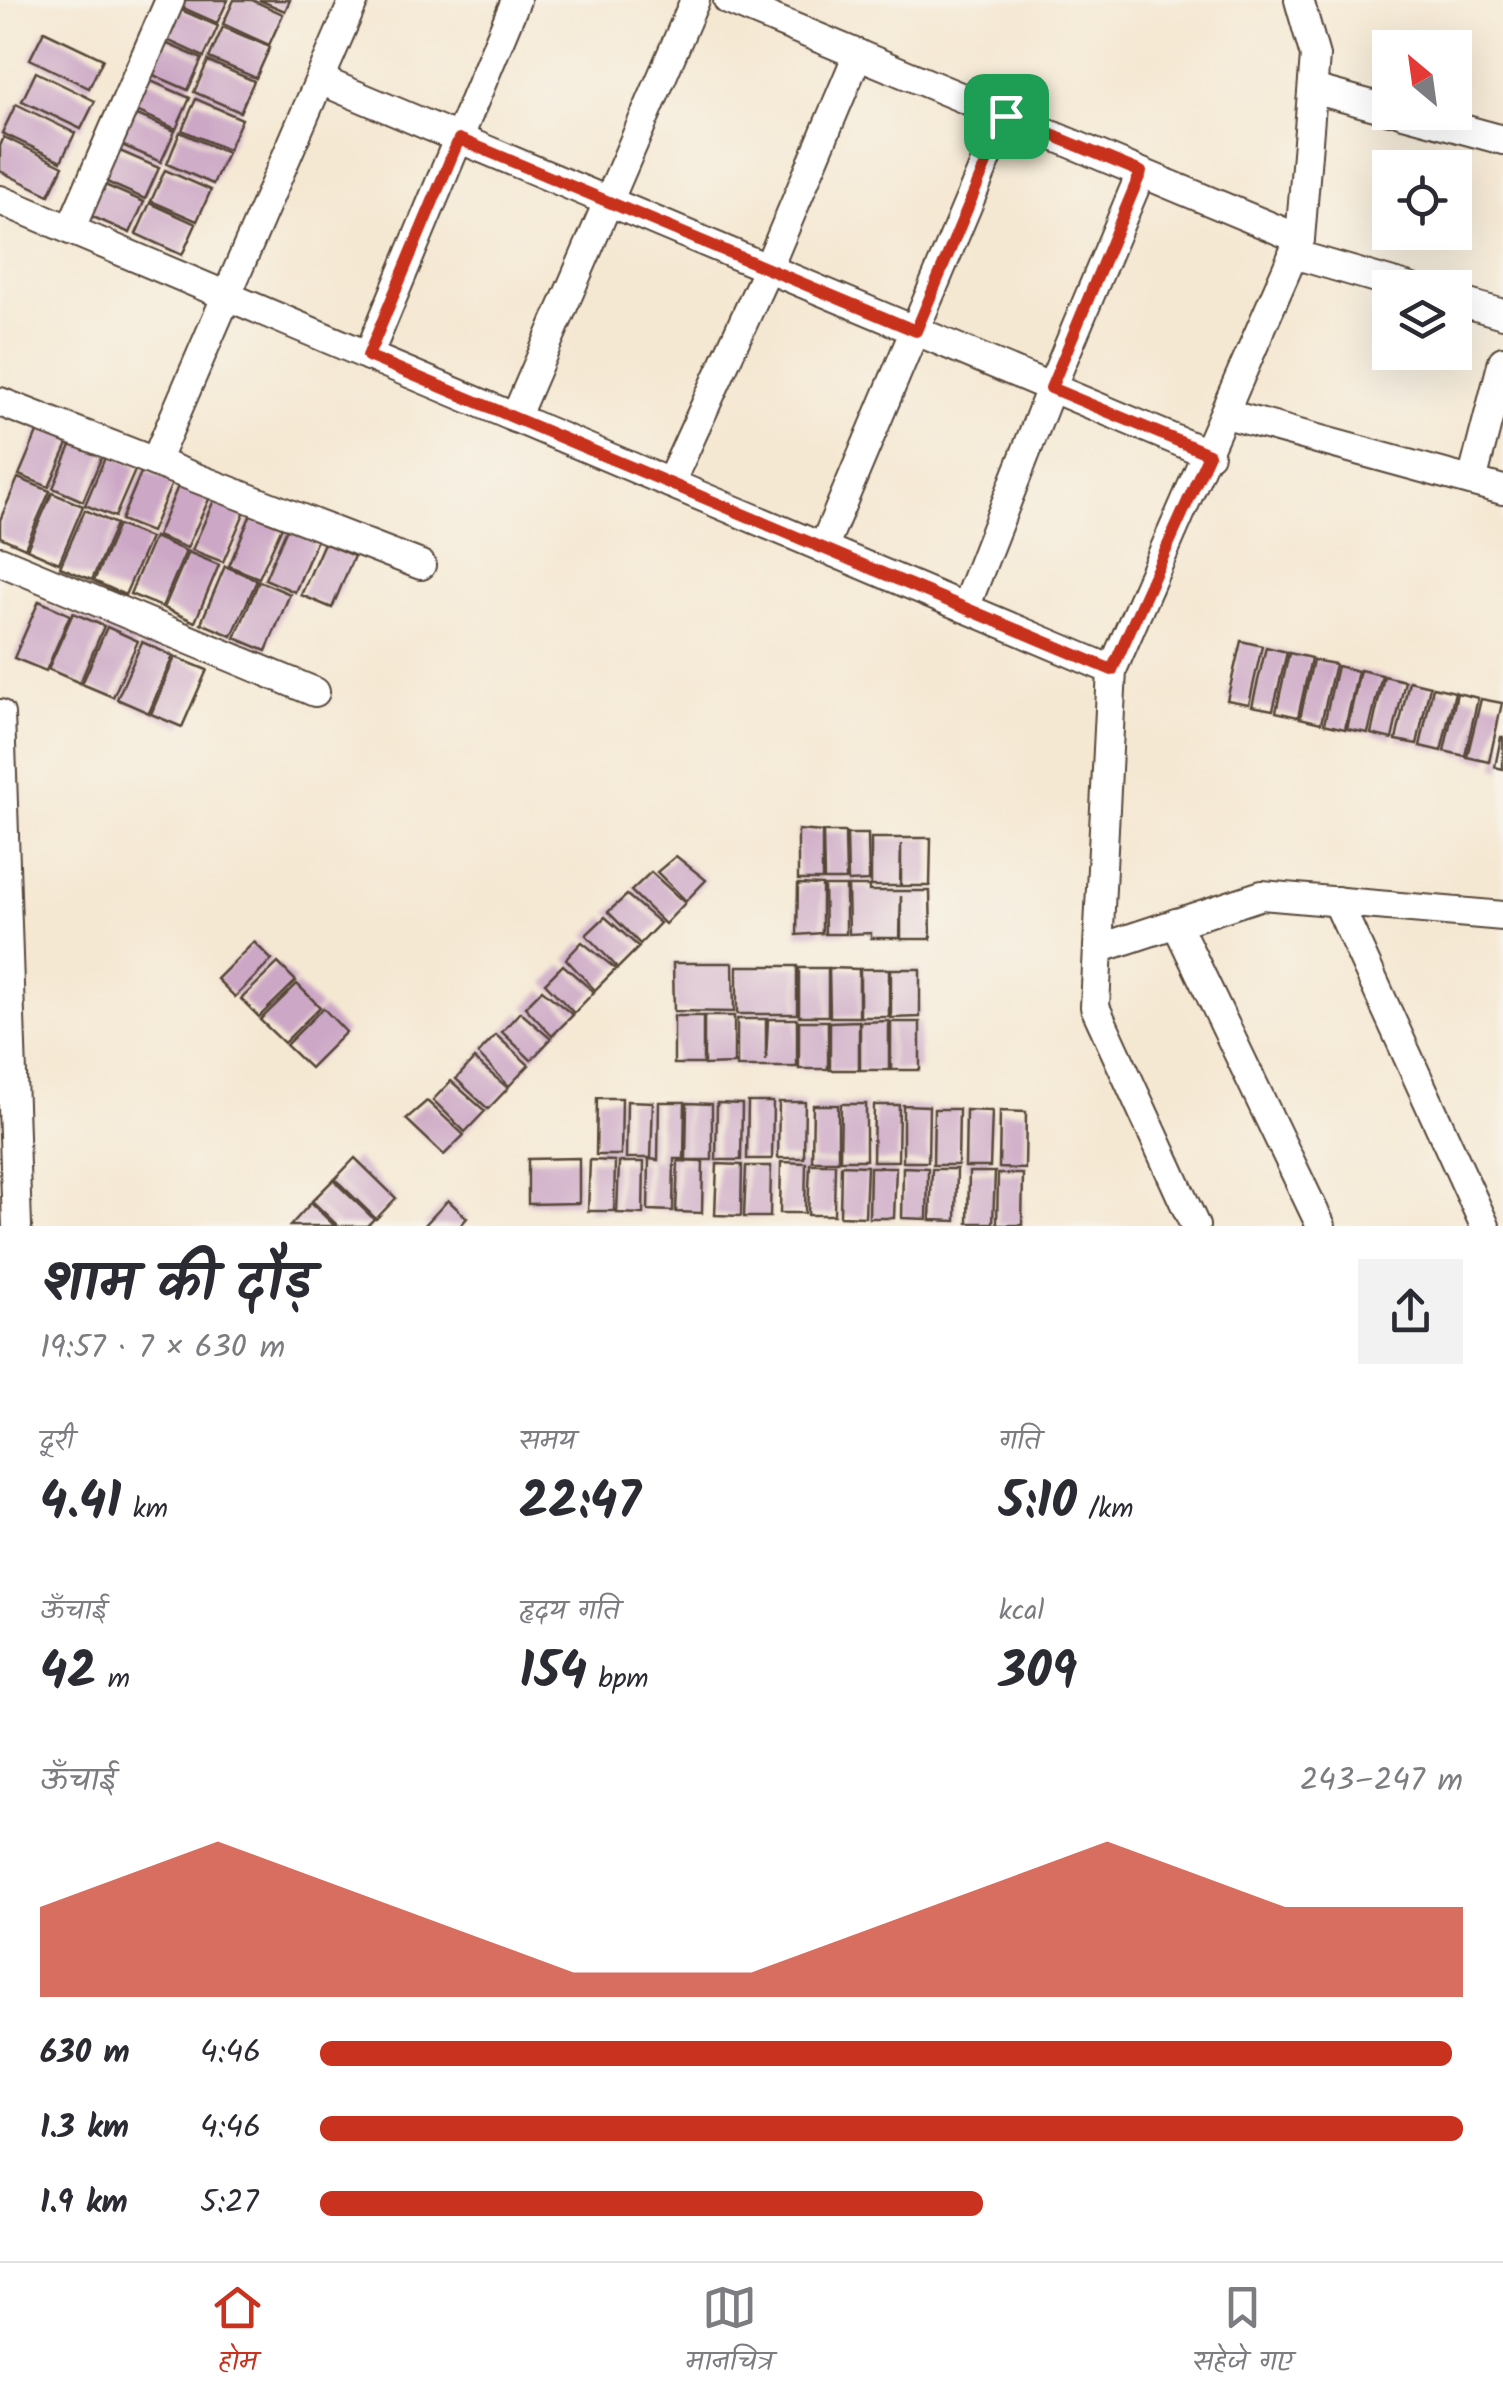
<!DOCTYPE html>
<html lang="hi">
<meta charset="utf-8">
<style>
:root{--surface:#fff;--page:#f2f2f3;--text:#2b2b33;--muted:#7c7c81;--line:#e1e1e2;--accent:#c8321e}
body{margin:0;font-family:Kalam,"Playpen Sans Deva",sans-serif;background:var(--page);color:var(--text);height:100vh;display:flex;flex-direction:column;font-size:38px;white-space:nowrap}
*{box-sizing:border-box;margin:0}
p{font-size:32px;color:var(--muted)}
.icon{flex:none;width:55px;height:55px;fill:none;stroke:currentColor;stroke-width:2;stroke-linecap:round;stroke-linejoin:round}
.map{position:relative;height:1226px;overflow:hidden}
.details{display:flex;flex-direction:column;background:var(--surface);flex:1}
.details>*{flex:none}
.needle{width:65px;rotate:331deg}
.fabs{position:absolute;left:1372px;top:30px;display:grid;gap:20px}
.fabs a{display:grid;place-items:center;width:100px;height:100px;border-radius:0px;background:var(--surface);box-shadow:0 10px 40px #0002;font-size:50px}
.pin{position:absolute;display:grid;place-items:center;width:85px;height:85px;color:#fff;margin:-42px;border-radius:20px;box-shadow:0 5px 15px #0006}
.round{display:grid;place-items:center;flex:none;width:105px;height:105px;border-radius:0px;background:var(--page)}
.head{display:flex;align-items:center;justify-content:space-between;height:170px;padding:0 40px}
h1{font-size:55px;font-weight:700;line-height:75px}
.stats{display:grid;grid-template-columns:repeat(3,1fr);gap:15px;height:170px;padding:10px 40px}
.stats div{display:grid;align-content:center}
.stats b{font-size:50px;font-weight:700}
.stats small{font-size:28px;font-weight:400}
.stats p{font-size:28px}
.chart{height:280px;padding:20px 40px}
.chart p{display:flex;justify-content:space-between}
.chart svg{width:100%;height:180px;margin-top:10px;fill:var(--accent);opacity:.7}
ul{padding:0 40px;list-style:none;font-size:32px}
li{display:grid;grid-template-columns:160px 120px 1fr;align-items:center;height:75px}
li i{height:25px;border-radius:12px;background:var(--accent)}
.tabs{display:flex;justify-content:space-around;align-items:center;height:140px;border-top:2px solid var(--line);background:var(--surface);font-size:28px;color:var(--muted)}
.tabs a{display:grid;justify-items:center;gap:5px}
.tabs .on{color:var(--accent)}
.map>svg:first-child{display:block}
.building{fill:#cca7c6}
.lines{fill:none;stroke-linecap:round;stroke-linejoin:round}
.street-casing{stroke:#574639;stroke-width:32}
.street{stroke:#fff;stroke-width:28}
.route-casing{stroke:#fff;stroke-width:20}
.route{stroke:#c8321e;stroke-width:12}
</style>
<div class="map">
<svg width="1503" height="1226" viewBox="0 0 1503 1226">
<rect width="100%" height="100%" fill="#f7f3e8"/>
<filter id="ink" filterUnits="userSpaceOnUse"><feTurbulence type="fractalNoise" baseFrequency=".01" numOctaves="2"/><feDisplacementMap in="SourceGraphic" scale="20" xChannelSelector="R" yChannelSelector="G"/><feConvolveMatrix kernelMatrix="1 2 1 2 8 2 1 2 1" color-interpolation-filters="sRGB"/></filter>
<filter id="wash" filterUnits="userSpaceOnUse"><feTurbulence type="fractalNoise" baseFrequency=".0048" numOctaves="4" result="noise"/><feDisplacementMap in="SourceGraphic" scale="40" xChannelSelector="R" yChannelSelector="G"/><feGaussianBlur stdDeviation="2.25" result="paint"/><feColorMatrix in="noise" values="0 0 0 0 0 0 0 0 0 0 0 0 0 0 0 0 0 1.4 0 .05"/><feComposite in="paint" operator="in"/></filter>
<g filter="url(#wash)">
<rect width="100%" height="100%" fill="#f5e8d3"/>
<g id="blocks">
<g class="building">
<path d="M173,0h55l-11,23 -45,-20z"/>
<path d="M234,0h18l31,14 -14,31 -46,-21z"/>
<path d="M259,0h31l-5,11z"/>
<path d="M172,6l46,20 -14,31 -46,-21z"/>
<path d="M223,27l47,20 -14,31 -47,-20z"/>
<path d="M44,31l59,28 -14,29 -59,-29z"/>
<path d="M156,39l46,20 -14,31 -46,-20z"/>
<path d="M208,61l46,20 -14,31 -46,-20z"/>
<path d="M36,72l59,29 -14,28 -59,-28z"/>
<path d="M144,78l46,20 -14,31 -46,-21z"/>
<path d="M196,99l46,20 -14,31 -46,-20z"/>
<path d="M16,104l59,29 -14,28 -59,-28z"/>
<path d="M128,111l47,20 -14,31 -46,-20z"/>
<path d="M180,132l47,21 -14,31 -46,-20z"/>
<path d="M4,137l59,29 -14,29 -49,-24v-25z"/>
<path d="M113,148l46,20 -14,31 -45,-20z"/>
<path d="M165,170l46,20 -14,31 -46,-20z"/>
<path d="M98,182l46,20 -14,31 -46,-20z"/>
<path d="M150,203l46,21 -14,31 -46,-21z"/>
<path d="M41,423l31,12 -23,52 -30,-12z"/>
<path d="M75,436l30,13 -22,52 -30,-13z"/>
<path d="M107,453l30,13 -22,51 -30,-12z"/>
<path d="M143,468l30,13 -22,51 -30,-12z"/>
<path d="M18,478l32,13 -25,57 -25,-11v-17z"/>
<path d="M179,484l31,13 -23,51 -30,-12z"/>
<path d="M52,493l31,13 -24,57 -32,-14z"/>
<path d="M215,498l30,13 -22,51 -31,-12z"/>
<path d="M85,510l31,14 -24,56 -32,-13z"/>
<path d="M251,514l31,13 -23,51 -30,-12z"/>
<path d="M118,525l32,13 -25,57 -31,-14z"/>
<path d="M287,528l30,12 -22,52 -30,-13z"/>
<path d="M154,537l32,14 -24,56 -32,-13z"/>
<path d="M324,543l30,13 -22,52 -31,-13z"/>
<path d="M188,552l31,13 -24,57 -31,-14z"/>
<path d="M225,566l32,14 -25,56 -31,-13z"/>
<path d="M259,581l31,13 -24,57 -31,-13z"/>
<path d="M39,601l31,14 -24,56 -32,-13z"/>
<path d="M73,613l31,13 -24,57 -32,-14z"/>
<path d="M107,627l31,14 -25,56 -31,-13z"/>
<path d="M1241,641l21,5 -13,58 -22,-4z"/>
<path d="M142,642l31,14 -24,57 -32,-14z"/>
<path d="M1266,647l21,5 -14,58 -21,-4z"/>
<path d="M1289,653l22,5 -13,59 -22,-5z"/>
<path d="M175,657l32,13 -25,57 -31,-13z"/>
<path d="M1313,660l22,4 -14,59 -21,-5z"/>
<path d="M1337,666l21,5 -13,58 -21,-5z"/>
<path d="M1360,670l22,5 -14,58 -21,-4z"/>
<path d="M1384,676l21,5 -13,58 -21,-5z"/>
<path d="M1409,681l21,5 -13,58 -21,-4z"/>
<path d="M1433,687l22,5 -14,59 -21,-5z"/>
<path d="M1457,693l21,5 -13,58 -21,-5z"/>
<path d="M1481,699l21,4 -13,59 -22,-5z"/>
<path d="M1501,737h2v32l-8,-2z"/>
<path d="M798,830l24,2v48h-24z"/>
<path d="M823,832h22l1,48h-22z"/>
<path d="M847,834h21l1,47 -21,1z"/>
<path d="M871,838h60l-1,48h-29v-42l-1,42h-29z"/>
<path d="M676,856l30,24 -20,21 -29,-29z"/>
<path d="M651,872l34,31 -20,21 -34,-33z"/>
<path d="M798,884l24,1v48l-25,2z"/>
<path d="M824,886h22v48h-21z"/>
<path d="M848,886h21v5h61l1,48h-30v-43l-1,42h-29v-5l-22,1z"/>
<path d="M627,895l33,28 -20,21 -32,-32z"/>
<path d="M605,917l34,30 -21,21 -32,-33z"/>
<path d="M254,942l18,18 -37,37 -18,-18z"/>
<path d="M582,942l34,27 -21,21 -29,-31z"/>
<path d="M278,963l18,18 -37,36 -18,-18z"/>
<path d="M673,963h60l1,49 -60,-1z"/>
<path d="M563,965l31,27 -20,21 -29,-30z"/>
<rect x="737" y="966" width="60" height="48"/>
<rect x="799" y="968" width="29" height="48"/>
<path d="M829,968l30,1v48h-29z"/>
<rect x="860" y="969" width="29" height="48"/>
<path d="M891,969h29v48l-29,1z"/>
<path d="M297,984l23,23 -36,36 -24,-23z"/>
<path d="M542,990l31,25 -21,21 -27,-29z"/>
<path d="M323,1008l23,24 -36,36 -24,-23z"/>
<path d="M520,1012l31,27 -20,21 -29,-28z"/>
<rect x="674" y="1016" width="29" height="48"/>
<path d="M704,1016h30v48l-30,1z"/>
<path d="M737,1019h29v42l2,-42h29v48h-60z"/>
<rect x="799" y="1021" width="29" height="48"/>
<path d="M859,1021v49h-29v-48z"/>
<path d="M889,1021v49h-29v-48z"/>
<rect x="891" y="1022" width="29" height="48"/>
<path d="M496,1035l33,30 -20,21 -31,-32z"/>
<path d="M474,1059l34,29 -20,21 -32,-30z"/>
<path d="M451,1081l34,30 -20,21 -32,-32z"/>
<path d="M597,1098h25l-1,57h-25z"/>
<path d="M427,1101l37,34 -20,20 -38,-36z"/>
<path d="M627,1101l26,1 -2,56h-25z"/>
<path d="M659,1102h26l-1,57h-10l-1,52 -25,-1 1,-51 9,1z"/>
<path d="M748,1102h25l-1,57h-25z"/>
<path d="M779,1102h26l-1,56h-26z"/>
<path d="M687,1103l25,1v56h-26z"/>
<path d="M717,1103l25,1 -1,56h-25z"/>
<path d="M841,1104h25v56h-26z"/>
<path d="M813,1105h25v56h-26z"/>
<path d="M874,1105h25l-1,56h-25z"/>
<path d="M903,1105l26,1 -1,56h-25z"/>
<path d="M934,1109h25l-1,56h-25z"/>
<path d="M966,1110l26,1 -2,56h-25z"/>
<path d="M1000,1111l26,1 -1,57 -26,-1z"/>
<path d="M355,1158l41,40 -20,21 -41,-40z"/>
<path d="M579,1158v45l-51,1v-45z"/>
<path d="M590,1160l25,1 -1,50h-26z"/>
<path d="M678,1161l25,1 -1,51 -26,-1z"/>
<path d="M619,1162h25l-1,52 -26,-1z"/>
<path d="M781,1162l25,1 -1,50h-25z"/>
<path d="M717,1164l25,1 -1,51 -26,-1z"/>
<path d="M810,1164h25l-1,51h-26z"/>
<path d="M841,1165l26,1 -2,51 -25,-1z"/>
<path d="M746,1166h25l-1,51h-26z"/>
<path d="M870,1167h26l-2,51h-25z"/>
<path d="M903,1167l25,1 -1,51 -25,-1z"/>
<path d="M932,1169h25l-1,52 -26,-1z"/>
<path d="M969,1172h26l-2,51h-25z"/>
<path d="M998,1174h25l-1,51h-25z"/>
<path d="M333,1180l41,39 -7,7h-29l-26,-25z"/>
<path d="M448,1200l19,18 -7,8h-36z"/>
<path d="M311,1203l24,23h-45z"/>
</g>
</g>
</g>
<g filter="url(#ink)">
<use href="#blocks" fill-opacity="0" stroke="#574639" stroke-width="2.5"/>
<g class="lines">
<g class="street-casing">
<g id="street">
<path d="M728,0l572,239"/>
<path d="M320,80l889,374"/>
<path d="M1313,89l77,21"/>
<path d="M1400,112l103,28"/>
<path d="M0,200l1112,470"/>
<path d="M70,230l100,-230"/>
<path d="M1293,254l117,34"/>
<path d="M1455,300l48,14"/>
<path d="M368,356l148,-356"/>
<path d="M0,402l421,163"/>
<path d="M1226,414l277,76"/>
<path d="M515,418l180,-418"/>
<path d="M155,462l199,-462"/>
<path d="M1472,481l31,-120"/>
<path d="M670,483l98,-215 90,-214"/>
<path d="M823,548l182,-432"/>
<path d="M0,561l315,131"/>
<path d="M965,608l86,-220 90,-215"/>
<path d="M0,714l17,512"/>
<path d="M1337,901l148,325"/>
<path d="M1176,923l145,303"/>
<path d="M1098,949l164,-54 241,21"/>
<path d="M1195,1226l-100,-219 17,-337 188,-431 15,-183 -16,-56"/>
</g>
</g>
<use href="#street" class="street"/>
</g>
</g>
<g class="lines" filter="url(#ink)">
<g class="route-casing">
<path id="route" d="M1006,116l135,56 -90,216 158,66 -97,216 -744,-314 91,-217 457,192z"/>
</g>
<use href="#route" class="route"/>
</g>
</svg>
<div class="fabs">
<a><svg class="needle" viewBox="-14 -14 28 28"><path d="M0-13l5 13h-10z" fill="#e53935"/><path d="M0 13l5-13h-10z" fill="#7c7c81"/></svg></a>
<a><svg class="icon" aria-label="locate" viewBox="0 0 24 24"><circle cx="12" cy="12" r="6"/><path d="M12 2v4M12 18v4M2 12h4M18 12h4"/></svg></a>
<a><svg class="icon" aria-label="layers" viewBox="0 0 24 24"><path d="M12 4l9 5-9 5-9-5zM3 14l9 5 9-5"/></svg></a>
</div>
<div class="pin" style="left:1006px;top:116px;background:#1e9e55"><svg class="icon" aria-label="arrive" viewBox="0 0 24 24"><path d="M6 21V4h12l-3 4 3 4H6"/></svg></div>
</div>
<section class="details">
<div class="head"><div><h1>शाम की दौड़</h1><p>19:57 · 7 × 630 m</p></div><a class="round"><svg class="icon" aria-label="share" viewBox="0 0 24 24"><path d="M12 15V3M7 8l5-5 5 5M5 13v7h14v-7"/></svg></a></div>
<div class="stats">
<div><p>दूरी</p><b>4.41<small> km</small></b></div>
<div><p>समय</p><b>22:47</b></div>
<div><p>गति</p><b>5:10<small> /km</small></b></div>
</div>
<div class="stats">
<div><p>ऊँचाई</p><b>42<small> m</small></b></div>
<div><p>हृदय गति</p><b>154<small> bpm</small></b></div>
<div><p>kcal</p><b>309</b></div>
</div>
<div class="chart"><p><span>ऊँचाई</span>243–247 m</p>
<svg viewBox="0 0 160 44" preserveAspectRatio="none"><path d="M0 44V22L10 14L20 6L30 14L40 22L50 30L60 38L70 38L80 38L90 30L100 22L110 14L120 6L130 14L140 22L150 22L160 22V44z"/></svg>
</div>
<ul>
<li><b>630 m</b>4:46<i style="width:99%"></i></li>
<li><b>1.3 km</b>4:46<i style="width:100%"></i></li>
<li><b>1.9 km</b>5:27<i style="width:58%"></i></li>
</ul>
</section>
<nav class="tabs">
<a class="on"><svg class="icon" aria-label="home" viewBox="0 0 24 24"><path d="M3 11l9-7 9 7M6 9v11h12V9"/></svg>होम</a>
<a><svg class="icon" aria-label="map" viewBox="0 0 24 24"><path d="M3 6l6-2 6 2 6-2v14l-6 2-6-2-6 2zM9 4v14M15 6v14"/></svg>मानचित्र</a>
<a><svg class="icon" aria-label="saved" viewBox="0 0 24 24"><path d="M7 4h10v16l-5-4-5 4z"/></svg>सहेजे गए</a>
</nav>
